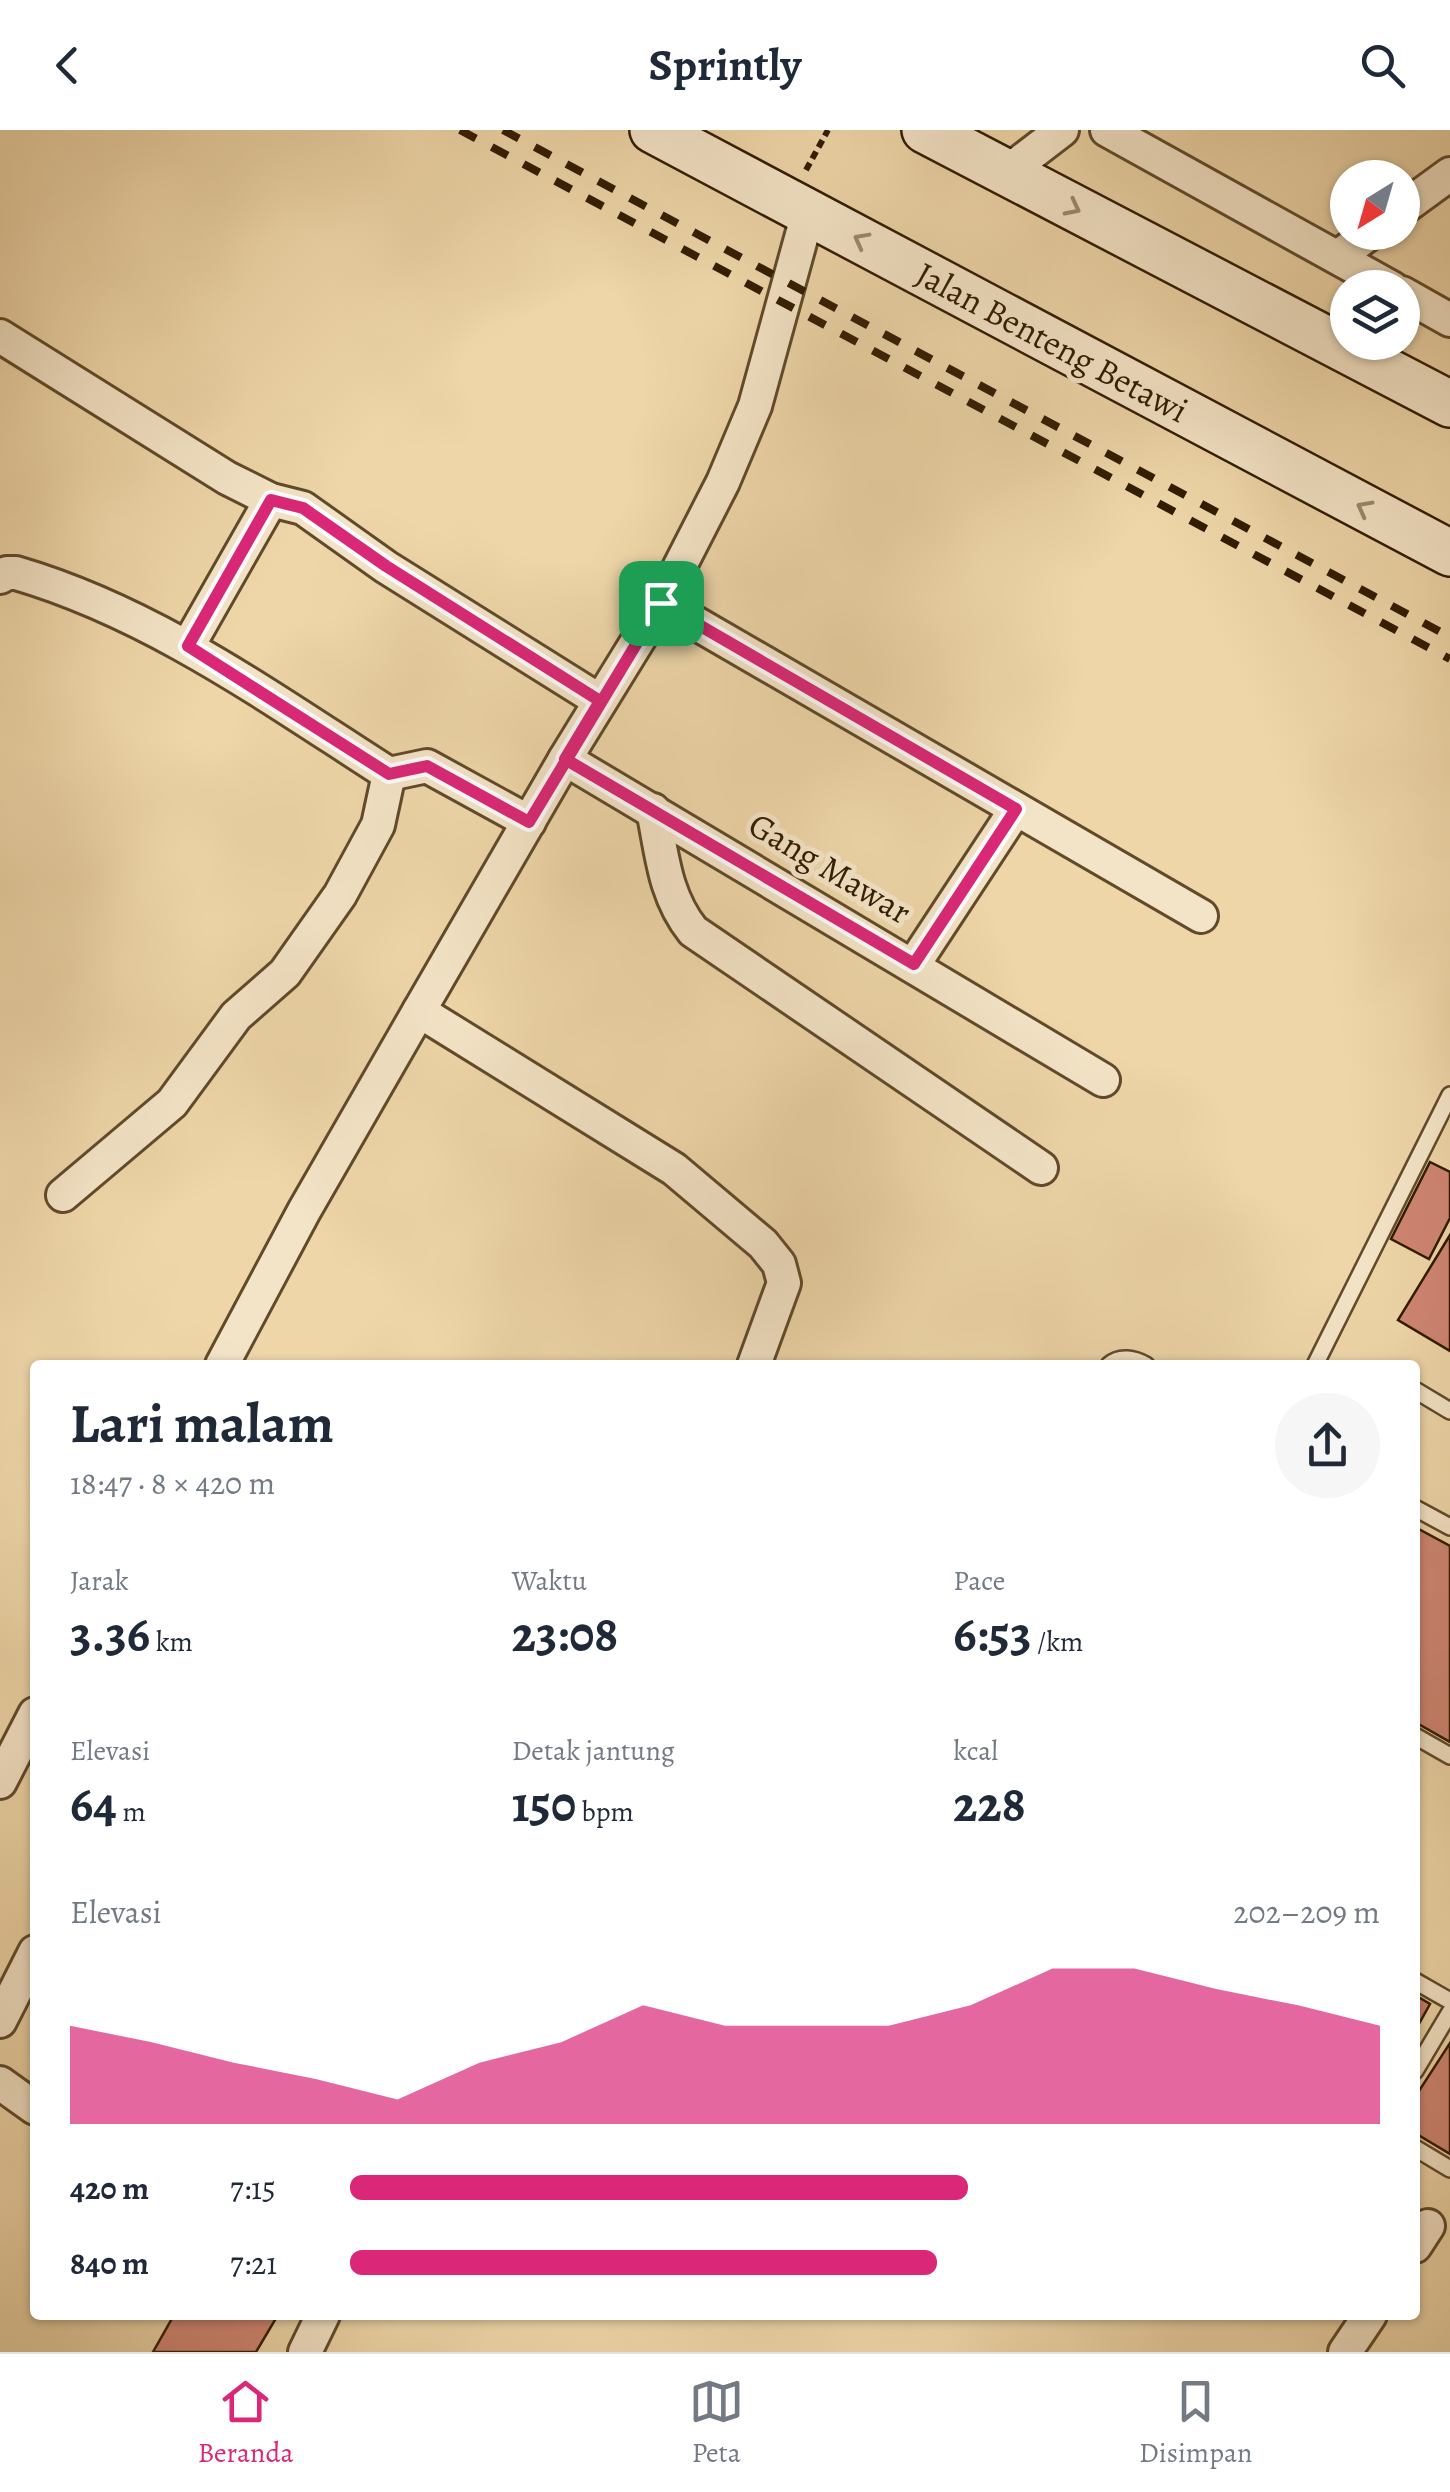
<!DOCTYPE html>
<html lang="id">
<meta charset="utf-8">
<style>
:root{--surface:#fff;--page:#f6f6f7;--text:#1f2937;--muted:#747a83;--line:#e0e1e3;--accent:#db2777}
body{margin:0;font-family:Alegreya,serif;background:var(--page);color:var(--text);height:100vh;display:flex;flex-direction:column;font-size:38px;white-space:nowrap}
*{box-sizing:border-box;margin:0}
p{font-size:32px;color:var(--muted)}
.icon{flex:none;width:55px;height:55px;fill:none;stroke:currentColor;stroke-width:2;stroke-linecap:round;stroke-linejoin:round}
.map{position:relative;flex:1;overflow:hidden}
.panel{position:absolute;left:30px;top:1230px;width:1390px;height:960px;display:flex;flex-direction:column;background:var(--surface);border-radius:10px;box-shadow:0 2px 8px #0004}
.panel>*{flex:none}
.needle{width:65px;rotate:217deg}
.tools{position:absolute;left:1330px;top:30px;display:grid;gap:20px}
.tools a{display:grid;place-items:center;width:90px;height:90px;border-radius:50%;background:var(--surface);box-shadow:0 2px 8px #0004;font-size:50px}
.pin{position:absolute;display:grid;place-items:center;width:85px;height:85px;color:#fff;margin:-42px;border-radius:20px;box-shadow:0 5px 15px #0006}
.round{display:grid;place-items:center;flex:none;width:105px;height:105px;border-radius:52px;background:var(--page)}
.summary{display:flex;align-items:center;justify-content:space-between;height:170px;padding:0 40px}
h1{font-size:55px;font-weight:700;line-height:75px}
.metrics{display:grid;grid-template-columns:repeat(3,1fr);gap:15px;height:170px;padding:10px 40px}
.metrics div{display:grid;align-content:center}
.metrics b{font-size:50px;font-weight:700}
.metrics small{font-size:28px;font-weight:400}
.metrics p{font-size:28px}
.chart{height:280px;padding:20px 40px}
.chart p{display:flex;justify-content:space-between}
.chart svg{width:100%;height:180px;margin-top:10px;fill:var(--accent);opacity:.7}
ul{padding:0 40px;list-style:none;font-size:32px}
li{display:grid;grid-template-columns:160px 120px 1fr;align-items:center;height:75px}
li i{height:25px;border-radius:12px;background:var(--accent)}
header{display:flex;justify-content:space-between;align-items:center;height:130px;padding:0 40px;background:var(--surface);font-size:45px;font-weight:700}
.tabs{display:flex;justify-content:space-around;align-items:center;height:140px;border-top:2px solid var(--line);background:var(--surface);font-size:28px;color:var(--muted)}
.tabs a{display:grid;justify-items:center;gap:5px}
.tabs .selected{color:var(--accent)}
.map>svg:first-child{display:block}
.building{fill:#cf8674;stroke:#311c00;stroke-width:2.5}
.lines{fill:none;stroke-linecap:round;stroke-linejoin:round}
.service-casing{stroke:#604a2a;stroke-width:20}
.minor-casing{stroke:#604a2a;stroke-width:38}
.secondary-casing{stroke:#311c00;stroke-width:50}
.path{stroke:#311c00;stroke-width:6;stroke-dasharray:8 5;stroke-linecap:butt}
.service{stroke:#f4e4c7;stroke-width:15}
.minor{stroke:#f4e4c7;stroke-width:32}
.secondary{stroke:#f4e4c7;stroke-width:45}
.rail{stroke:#311c00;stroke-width:8;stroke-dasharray:18 18;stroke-linecap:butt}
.oneway{stroke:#9c8a6d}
.route-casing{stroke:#fff;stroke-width:20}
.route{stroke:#db2777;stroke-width:12}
.labels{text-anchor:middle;stroke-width:10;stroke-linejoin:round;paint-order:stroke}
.street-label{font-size:35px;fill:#311c00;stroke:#f4e4c7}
</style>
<header><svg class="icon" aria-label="back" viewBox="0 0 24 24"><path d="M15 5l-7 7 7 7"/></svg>Sprintly<svg class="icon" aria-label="search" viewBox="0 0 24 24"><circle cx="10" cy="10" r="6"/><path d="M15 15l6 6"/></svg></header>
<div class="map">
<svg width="1450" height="2222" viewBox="0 0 1450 2222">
<rect width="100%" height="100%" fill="#eed6a9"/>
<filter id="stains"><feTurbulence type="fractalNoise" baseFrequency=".002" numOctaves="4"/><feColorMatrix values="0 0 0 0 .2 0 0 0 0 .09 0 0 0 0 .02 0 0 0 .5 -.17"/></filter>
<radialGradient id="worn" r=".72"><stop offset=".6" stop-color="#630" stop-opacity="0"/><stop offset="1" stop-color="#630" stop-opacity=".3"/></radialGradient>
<g class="building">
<path d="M1430,1032l20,10v46l-21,41 -38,-20z"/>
<path d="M1450,1105v116l-52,-31z"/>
<path d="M1415,1397l35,19v196l-35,-20z"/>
<path d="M1415,1865l15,9 -15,27z"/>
<path d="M1450,1913v111l-35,-21v-36z"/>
<path d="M174,2185h92l9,5 -19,32h-103z"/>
</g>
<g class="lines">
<g class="service-casing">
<g id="service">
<path d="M1109,1235c11,-10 26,-6 37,0"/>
<path d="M1315,1235l135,-270"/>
<path d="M1415,1260l35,21"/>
<path d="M1415,1378l35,19"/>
<path d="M1415,1606l35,20"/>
<path d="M1415,1851l35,20"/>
<path d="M1415,1941l35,-59"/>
<path d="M1415,2018l35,21"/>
</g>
</g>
<g class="minor-casing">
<g id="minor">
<path d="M1107,0l285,158"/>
<path d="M1006,43l56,-43"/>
<path d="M1402,79l48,-35"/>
<path d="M1338,127l33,-25"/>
<path d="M1402,163l48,27"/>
<path d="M0,206l227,142 44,22 32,8 83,59 214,134"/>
<path d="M0,447l7,-4h9c137,40 254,125 373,201l38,-8 102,56"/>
<path d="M661,473l540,313"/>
<path d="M188,516l83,-146"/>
<path d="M565,629l538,321"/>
<path d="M653,680c9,43 11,85 40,121l348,237"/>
<path d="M914,834l102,-155"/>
<path d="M419,881l255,158 89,75 16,20 5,19 -30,82"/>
<path d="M63,1065l109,-92 64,-87 49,-43 55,-78 38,-70 11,-51"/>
<path d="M222,1235l82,-154 115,-200 146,-252 96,-156 62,-121 32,-76 53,-193"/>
<path d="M0,1652l35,-68"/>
<path d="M0,1891l35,-69"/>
<path d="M0,1953l35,25"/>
<path d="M1415,2116l13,-20"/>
<path d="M305,2222l18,-37"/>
<path d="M1345,2222l25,-37"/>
</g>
</g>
<g class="secondary-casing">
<g id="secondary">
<path d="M653,0l797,423"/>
<path d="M925,0l525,274"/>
</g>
</g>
<path class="path" d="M806,40l22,-40"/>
<use href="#service" class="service"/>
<use href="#minor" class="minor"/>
<use href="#secondary" class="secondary"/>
<g class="rail">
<path d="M460,0l990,529"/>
<path d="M503,0l947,507"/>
</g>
</g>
<defs><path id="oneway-chevron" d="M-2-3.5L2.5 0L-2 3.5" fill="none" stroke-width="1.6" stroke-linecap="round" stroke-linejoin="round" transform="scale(2.5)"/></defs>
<g class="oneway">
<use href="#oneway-chevron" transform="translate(1073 78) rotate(27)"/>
<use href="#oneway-chevron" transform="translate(861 110) rotate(-152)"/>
<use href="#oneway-chevron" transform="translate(1364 378) rotate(-152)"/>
</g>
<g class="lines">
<g class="route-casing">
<path id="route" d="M661,473l-132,219 -102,-56 -38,8 -201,-128 83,-146 32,8 83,58 214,135 -35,58 349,205 102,-155 -355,-206"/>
</g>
<use href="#route" class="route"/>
</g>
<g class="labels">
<g class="street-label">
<text transform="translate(1052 212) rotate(28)" y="12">Jalan Benteng Betawi</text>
<text transform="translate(830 738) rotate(31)" y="12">Gang Mawar</text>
</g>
</g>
<rect width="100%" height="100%" filter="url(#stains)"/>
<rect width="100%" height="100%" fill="url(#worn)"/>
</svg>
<div class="tools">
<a><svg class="needle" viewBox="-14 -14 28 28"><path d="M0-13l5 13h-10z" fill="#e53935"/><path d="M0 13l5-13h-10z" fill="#747a83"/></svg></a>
<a><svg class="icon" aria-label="layers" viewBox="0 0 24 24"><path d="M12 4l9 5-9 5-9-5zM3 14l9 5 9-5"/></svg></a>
</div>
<div class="pin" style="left:661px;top:473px;background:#1e9e55"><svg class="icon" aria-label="arrive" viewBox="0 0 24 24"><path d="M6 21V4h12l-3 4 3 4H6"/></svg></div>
<section class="panel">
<div class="summary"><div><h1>Lari malam</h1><p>18:47 · 8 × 420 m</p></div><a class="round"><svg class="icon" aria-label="share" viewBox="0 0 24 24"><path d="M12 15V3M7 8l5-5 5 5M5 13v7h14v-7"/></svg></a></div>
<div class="metrics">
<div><p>Jarak</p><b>3.36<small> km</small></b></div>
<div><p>Waktu</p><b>23:08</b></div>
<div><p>Pace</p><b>6:53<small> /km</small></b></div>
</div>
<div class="metrics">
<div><p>Elevasi</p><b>64<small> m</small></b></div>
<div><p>Detak jantung</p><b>150<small> bpm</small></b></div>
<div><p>kcal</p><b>228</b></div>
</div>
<div class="chart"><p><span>Elevasi</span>202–209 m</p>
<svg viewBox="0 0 160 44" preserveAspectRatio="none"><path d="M0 44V20L10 24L20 29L30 33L40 38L50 29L60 24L70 15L80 20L90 20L100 20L110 15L120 6L130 6L140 11L150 15L160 20V44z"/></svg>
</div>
<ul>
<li><b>420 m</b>7:15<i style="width:60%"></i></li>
<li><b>840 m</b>7:21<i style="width:57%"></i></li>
</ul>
</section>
</div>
<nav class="tabs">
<a class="selected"><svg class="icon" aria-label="home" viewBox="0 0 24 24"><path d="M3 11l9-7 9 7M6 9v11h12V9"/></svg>Beranda</a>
<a><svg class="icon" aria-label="map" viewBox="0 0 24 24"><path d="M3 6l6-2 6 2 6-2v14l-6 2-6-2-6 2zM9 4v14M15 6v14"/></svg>Peta</a>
<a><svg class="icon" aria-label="saved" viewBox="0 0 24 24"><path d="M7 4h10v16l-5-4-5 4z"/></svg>Disimpan</a>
</nav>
